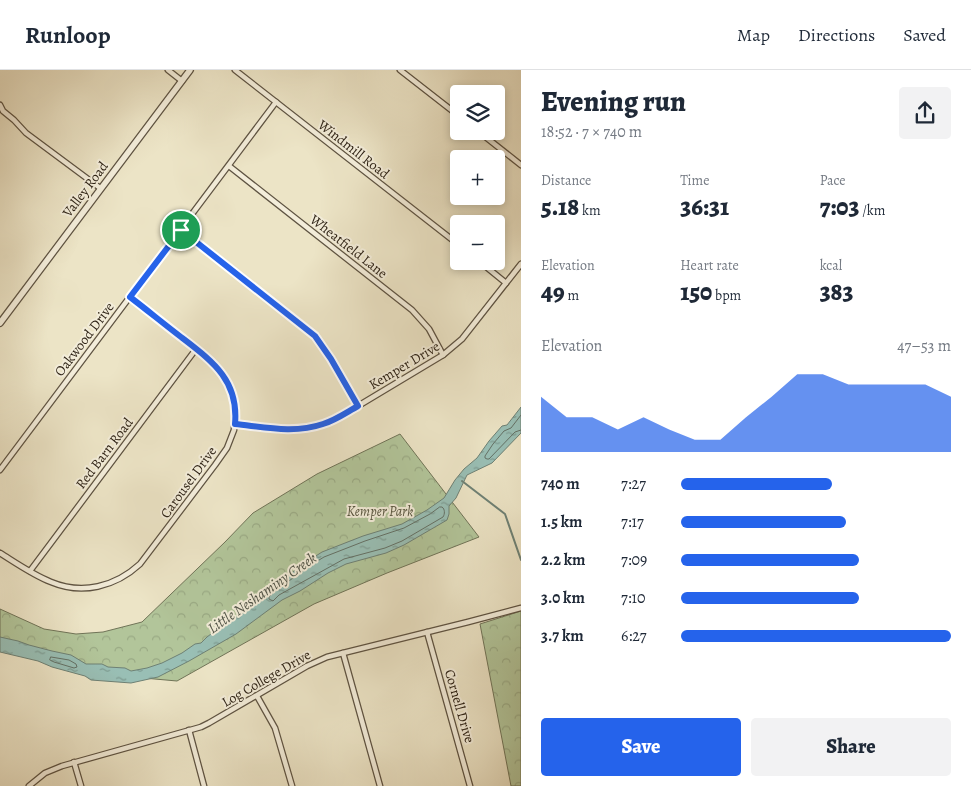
<!DOCTYPE html>
<meta charset="utf-8">
<style>
:root{--surface:#fff;--page:#f2f2f3;--text:#1f2937;--muted:#747a83;--line:#e0e1e3;--accent:#2563eb}
body{margin:0;font-family:Alegreya,serif;background:var(--page);color:var(--text);height:100vh;display:flex;flex-direction:column;font-size:19px;white-space:nowrap}
*{box-sizing:border-box;margin:0}
p{font-size:16px;color:var(--muted)}
.icon{flex:none;width:28px;height:28px;fill:none;stroke:currentColor;stroke-width:2;stroke-linecap:round;stroke-linejoin:round}
.map{position:relative;flex:1;overflow:hidden}
.side{display:flex;flex-direction:column;background:var(--surface);width:450px}
.side>*{flex:none}
.fabs{position:absolute;left:450px;top:15px;display:grid;gap:10px}
.fabs a{display:grid;place-items:center;width:55px;height:55px;border-radius:5px;background:var(--surface);box-shadow:0 2px 8px #0003;font-size:25px}
.pin{position:absolute;display:grid;place-items:center;width:42px;height:42px;color:#fff;margin:-21px;border:2px solid #fff;border-radius:50%;box-shadow:0 1px 5px #0007}
.round{display:grid;place-items:center;flex:none;width:52px;height:52px;border-radius:5px;background:var(--page)}
.overview{display:flex;align-items:center;justify-content:space-between;height:85px;padding:0 20px}
h1{font-size:28px;font-weight:800;line-height:38px}
.figures{display:grid;grid-template-columns:repeat(3,1fr);gap:8px;height:85px;padding:5px 20px}
.figures div{display:grid;align-content:center}
.figures b{font-size:25px;font-weight:800}
.figures small{font-size:14px;font-weight:400}
.figures p{font-size:14px}
.chart{height:140px;padding:10px 20px}
.chart p{display:flex;justify-content:space-between}
.chart svg{width:100%;height:90px;margin-top:5px;fill:var(--accent);opacity:.7}
.action{display:flex;gap:10px;margin-top:auto;padding:10px 20px}
.action a{flex:1;height:58px;border-radius:5px;background:var(--accent);color:#fff;font-size:20px;font-weight:800;line-height:58px;text-align:center}
.action a+a{background:var(--page);color:var(--text)}
ul{padding:0 20px;list-style:none;font-size:16px}
li{display:grid;grid-template-columns:80px 60px 1fr;align-items:center;height:38px}
li i{height:12px;border-radius:6px;background:var(--accent)}
header{display:flex;align-items:center;gap:30px;box-sizing:border-box;height:70px;padding:0 25px;background:var(--surface);border-bottom:1px solid var(--line)}
header strong{font-size:24px}
nav{display:flex;gap:28px;margin-inline-start:auto;font-size:18px}
main{display:flex;flex:1;min-height:0}
.map>svg:first-child{display:block}
.park{fill:url(#park-crowns);stroke:#707458}
.water{fill:url(#water-ripples);stroke:#6e8175}
.lines{fill:none;stroke-linecap:round;stroke-linejoin:round}
.shore{stroke:#647166;stroke-width:1}
.stream{stroke:#6e8175;stroke-width:2}
.minor-casing{stroke:#5e5342;stroke-width:7}
.tertiary-casing{stroke:#5e5342;stroke-width:8}
.minor{stroke:#f3edda;stroke-width:4.5}
.tertiary{stroke:#f3edda;stroke-width:5.5}
.route-casing{stroke:#fff;stroke-width:10}
.route{stroke:#2563eb;stroke-width:6}
.labels{text-anchor:middle;stroke-width:4;stroke-linejoin:round;paint-order:stroke}
.street-label{font-size:14px;fill:#2e2316;stroke:#f3edda}
.park-label{font-size:14px;font-style:italic;fill:#56543e;stroke:#f3edda}
.water-label{font-size:15px;font-style:italic;fill:#4e5246;stroke:#f3edda}
</style>
<header>
<strong>Runloop</strong>
<nav><a>Map</a><a>Directions</a><a>Saved</a></nav>
</header>
<main>
<div class="map">
<svg width="521" height="716" viewBox="0 0 521 716">
<defs>
<pattern id="park-crowns" width="20" height="18" patternUnits="userSpaceOnUse" patternTransform="scale(1.25)"><rect width="20" height="18" fill="#b2c59a"/><path d="M2 6a3 3 0 1 1 6 0M12 15a3 3 0 1 1 6 0" fill="none" stroke="#99a984"/></pattern>
<pattern id="water-ripples" width="26" height="14" patternUnits="userSpaceOnUse" patternTransform="scale(1.25)"><rect width="26" height="14" fill="#99bfb5"/><path d="M2 4q2-2 4 0t4 0M15 11q2-2 4 0t4 0" fill="none" stroke="#7d9b92"/></pattern>
</defs>
<rect width="100%" height="100%" fill="#ece4c6"/>
<filter id="stains"><feTurbulence type="fractalNoise" baseFrequency=".004" numOctaves="4"/><feColorMatrix values="0 0 0 0 .2 0 0 0 0 .09 0 0 0 0 .02 0 0 0 .5 -.17"/></filter>
<radialGradient id="worn" r=".72"><stop offset=".6" stop-color="#630" stop-opacity="0"/><stop offset="1" stop-color="#630" stop-opacity=".3"/></radialGradient>
<g class="park">
<path d="M400,364l79,103 -92,36 -73,31 -137,77 -78,-7 -99,-24v-41l44,20 32,5 27,-2 39,-10 83,-80 28,-29 64,-39z"/>
<path d="M521,541v175h-10l-31,-162z"/>
</g>
<path class="water" d="M521,337v26l-29,30 -25,12 -11,23 -7,8v8l-2,6 -43,25 -18,8 -40,11 -18,9 -28,18 -18,9 -46,34 -47,27 -31,16 -27,6 -40,-3 -6,-4 -33,-9 -14,-6 -38,-9v-15l18,4 11,4 23,6 19,4 15,9h16l6,3 17,1 6,3 16,-3 15,-5 20,-10 13,-9 6,-1 6,-6 17,-13 16,-9 16,-12 16,-16 36,-26 14,-9 41,-16 39,-12 25,-14 17,-12 11,-18 9,-11 13,-11 12,-17 13,-15 5,-1z"/>
<g class="lines">
<g class="shore">
<path d="M521,345l-10,13 -7,3 -11,13 -8,12v2l2,1h2l26,-27 6,-2"/>
<path d="M440,437h2c3,2 3,7 1,10l-41,24 -17,7 -41,11 -65,36 -6,6 -4,-2v-2l6,-6 36,-26 13,-8 41,-16 39,-13 26,-14z"/>
<path d="M51,587l18,3 7,4 1,3 -3,1 -20,-6 -4,-2z"/>
</g>
<path class="stream" d="M462,411l43,33 16,46"/>
<g class="minor-casing">
<g id="minor">
<path d="M168,0l14,11"/>
<path d="M235,0l224,175"/>
<path d="M400,0l59,46"/>
<path d="M0,35l3,6 11,9 12,13 74,55"/>
<path d="M478,61l43,34"/>
<path d="M229,96l183,144 17,19 14,26"/>
<path d="M181,159l128,101c20,19 35,51 49,76"/>
<path d="M479,191l27,22"/>
<path d="M235,354l54,5 21,-2 15,-4 33,-17 85,-51 19,-16 59,-75"/>
<path d="M0,400l276,-368"/>
<path d="M0,483c16,10 33,22 51,29 31,13 64,5 89,-18l75,-99 12,-17 7,-18 1,-15v-10l-5,-18 -5,-9 -13,-16 -82,-65"/>
<path d="M30,501l166,-222"/>
<path d="M427,562l43,154"/>
<path d="M343,583l37,133"/>
<path d="M257,626l18,32 17,58"/>
<path d="M189,660l15,56"/>
<path d="M74,692l7,24"/>
<path d="M29,716l16,-13 17,-7 139,-39 8,-4 98,-57 20,-9 141,-35 53,-14"/>
</g>
</g>
<g class="tertiary-casing">
<path id="tertiary" d="M0,253l190,-253"/>
</g>
<use href="#minor" class="minor"/>
<use href="#tertiary" class="tertiary"/>
</g>
<g class="lines">
<g class="route-casing">
<path id="route" d="M181,160l134,106 16,23 27,47c-11,6 -22,14 -35,18 -29,10 -59,3 -88,0 4,-44 -23,-63 -54,-87 -17,-13 -34,-27 -51,-40z"/>
</g>
<use href="#route" class="route"/>
</g>
<g class="labels">
<g class="street-label">
<text transform="translate(354 79) rotate(38)" y="5">Windmill Road</text>
<text transform="translate(85 119) rotate(-53)" y="5">Valley Road</text>
<text transform="translate(349 176) rotate(38)" y="5">Wheatfield Lane</text>
<text transform="translate(84 269) rotate(-53)" y="5">Oakwood Drive</text>
<text transform="translate(404 295) rotate(-31)" y="5">Kemper Drive</text>
<text transform="translate(104 383) rotate(-53)" y="5">Red Barn Road</text>
<text transform="translate(188 412) rotate(-54)" y="5">Carousel Drive</text>
<text transform="translate(266 608) rotate(-30)" y="5">Log College Drive</text>
<text transform="translate(460 636) rotate(74)" y="5">Cornell Drive</text>
</g>
<g class="park-label">
<text x="380" y="446">Kemper Park</text>
</g>
<g class="water-label">
<text transform="translate(262 523) rotate(-35)" y="5">Little Neshaminy Creek</text>
</g>
</g>
<rect width="100%" height="100%" filter="url(#stains)"/>
<rect width="100%" height="100%" fill="url(#worn)"/>
</svg>
<div class="fabs">
<a><svg class="icon" aria-label="layers" viewBox="0 0 24 24"><path d="M12 4l9 5-9 5-9-5zM3 14l9 5 9-5"/></svg></a>
<a>+</a>
<a>−</a>
</div>
<div class="pin" style="left:181px;top:160px;background:#1e9e55"><svg class="icon" aria-label="arrive" viewBox="0 0 24 24"><path d="M6 21V4h12l-3 4 3 4H6"/></svg></div>
</div>
<section class="side">
<div class="overview"><div><h1>Evening run</h1><p>18:52 · 7 × 740 m</p></div><a class="round"><svg class="icon" aria-label="share" viewBox="0 0 24 24"><path d="M12 15V3M7 8l5-5 5 5M5 13v7h14v-7"/></svg></a></div>
<div class="figures">
<div><p>Distance</p><b>5.18<small> km</small></b></div>
<div><p>Time</p><b>36:31</b></div>
<div><p>Pace</p><b>7:03<small> /km</small></b></div>
</div>
<div class="figures">
<div><p>Elevation</p><b>49<small> m</small></b></div>
<div><p>Heart rate</p><b>150<small> bpm</small></b></div>
<div><p>kcal</p><b>383</b></div>
</div>
<div class="chart"><p><span>Elevation</span>47–53 m</p>
<svg viewBox="0 0 160 44" preserveAspectRatio="none"><path d="M0 44V17L10 27L20 27L30 33L40 27L50 33L60 38L70 38L80 27L90 17L100 6L110 6L120 11L130 11L140 11L150 11L160 17V44z"/></svg>
</div>
<ul>
<li><b>740 m</b>7:27<i style="width:56%"></i></li>
<li><b>1.5 km</b>7:17<i style="width:61%"></i></li>
<li><b>2.2 km</b>7:09<i style="width:66%"></i></li>
<li><b>3.0 km</b>7:10<i style="width:66%"></i></li>
<li><b>3.7 km</b>6:27<i style="width:100%"></i></li>
</ul>
<div class="action"><a>Save</a><a>Share</a></div>
</section>
</main>
